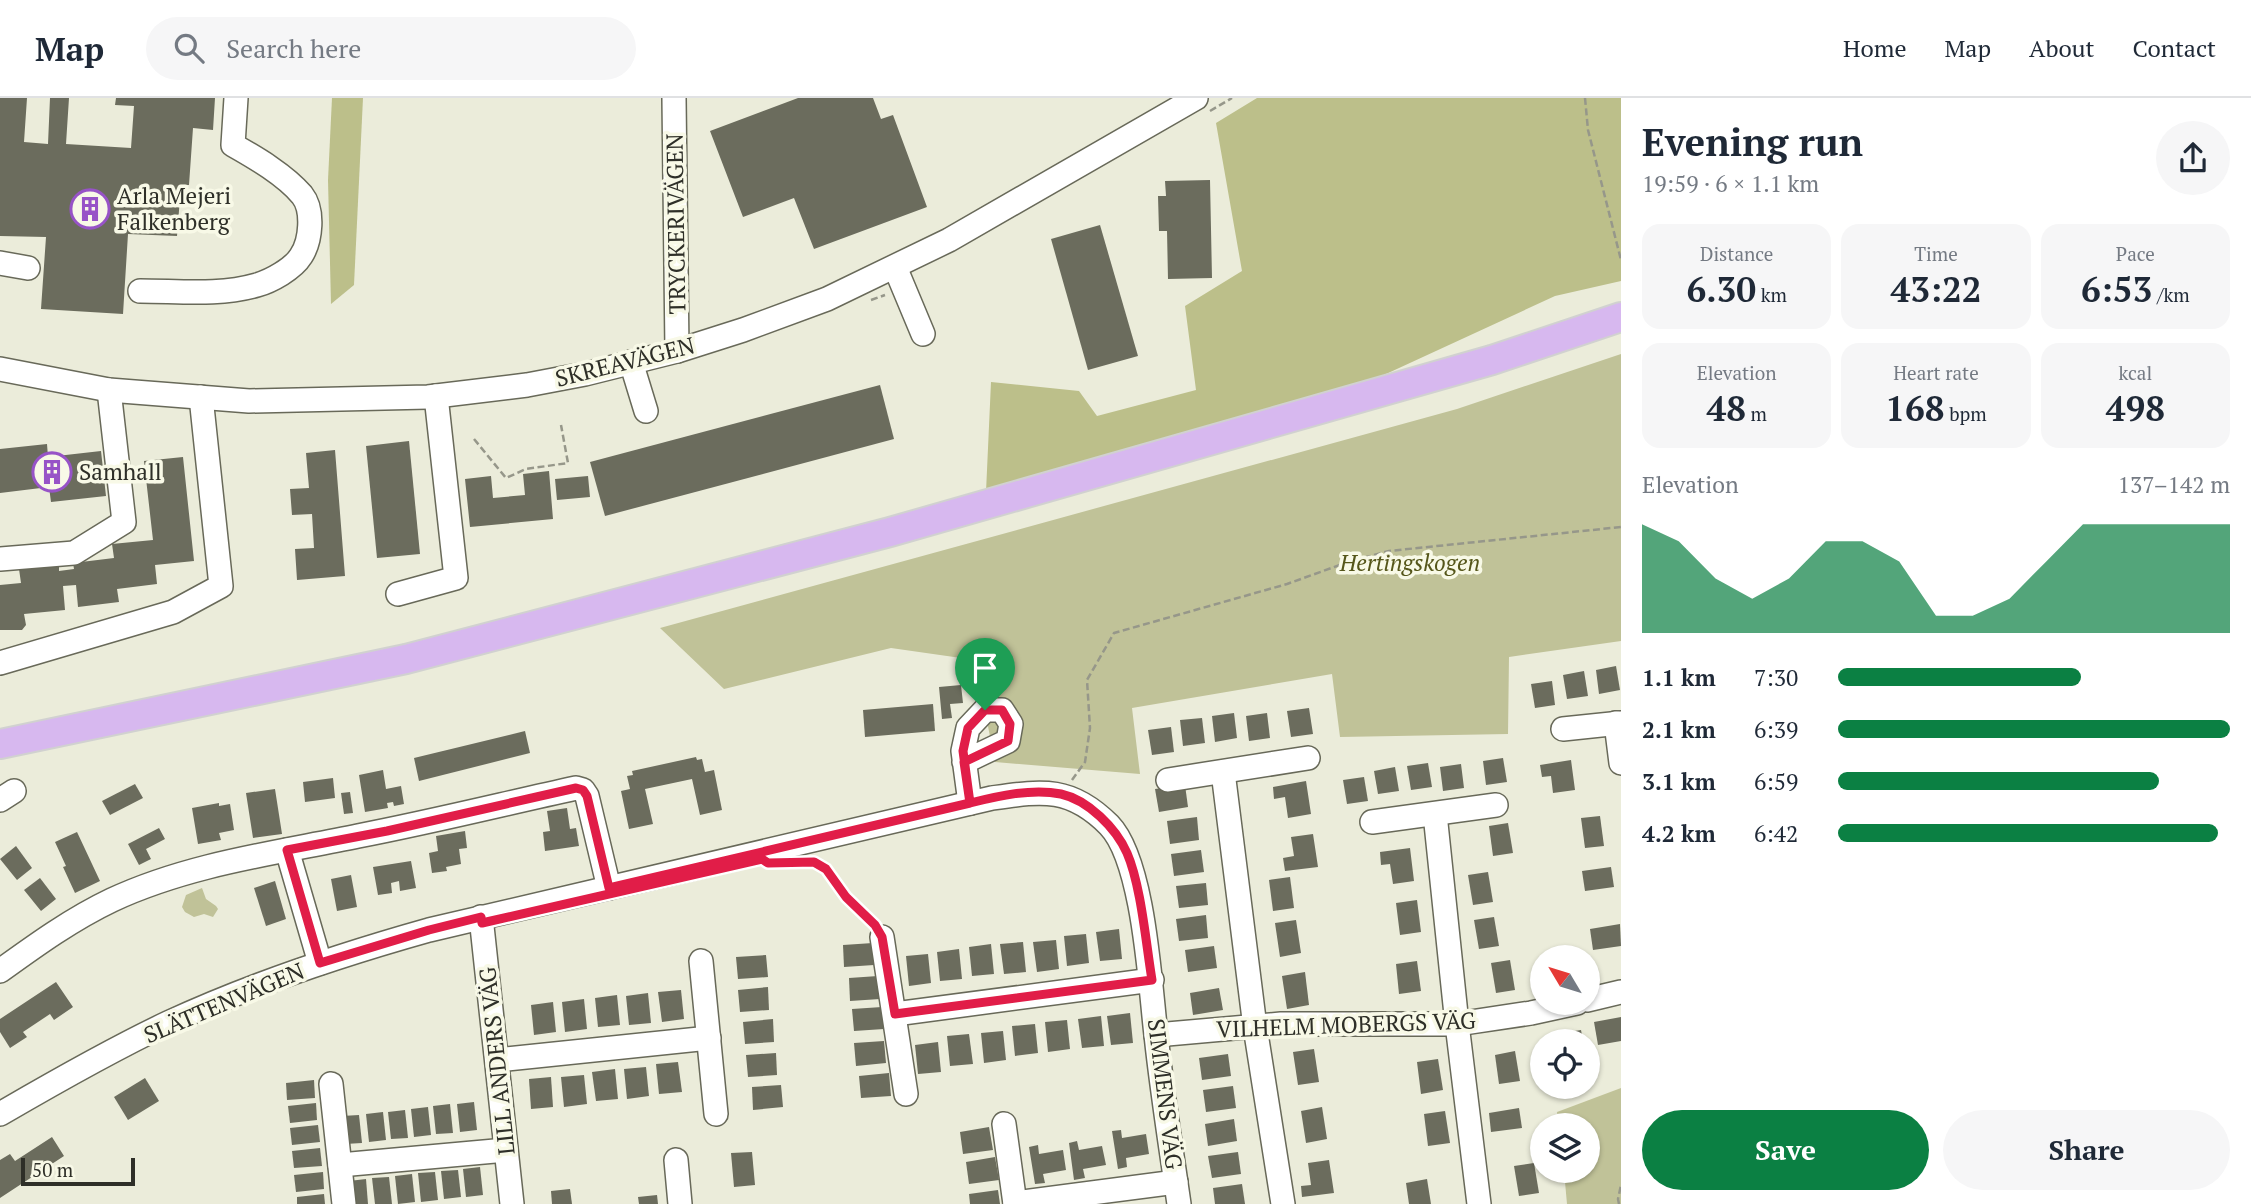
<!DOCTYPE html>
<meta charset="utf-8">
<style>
:root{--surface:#fff;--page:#f6f6f7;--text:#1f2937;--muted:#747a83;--line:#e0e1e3;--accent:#0b8043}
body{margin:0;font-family:"PT Serif",serif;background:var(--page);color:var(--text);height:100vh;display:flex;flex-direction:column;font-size:26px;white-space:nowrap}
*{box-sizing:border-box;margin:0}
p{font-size:23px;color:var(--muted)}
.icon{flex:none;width:38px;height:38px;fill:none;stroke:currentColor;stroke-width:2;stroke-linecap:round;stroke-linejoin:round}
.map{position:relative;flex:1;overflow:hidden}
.side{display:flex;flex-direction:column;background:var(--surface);width:630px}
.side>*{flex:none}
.needle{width:46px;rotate:308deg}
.controls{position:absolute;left:1530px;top:847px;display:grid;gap:14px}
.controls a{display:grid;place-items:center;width:70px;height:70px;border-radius:50%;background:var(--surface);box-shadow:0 2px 5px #0004;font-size:35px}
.scale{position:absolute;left:21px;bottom:18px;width:114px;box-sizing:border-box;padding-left:7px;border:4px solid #2e2f28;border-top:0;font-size:19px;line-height:24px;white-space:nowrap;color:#2e2f28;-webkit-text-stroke:5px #f8f9e7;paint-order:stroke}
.pin{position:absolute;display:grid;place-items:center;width:60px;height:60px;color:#fff;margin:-72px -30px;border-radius:50% 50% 50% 0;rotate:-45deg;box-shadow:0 0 7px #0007}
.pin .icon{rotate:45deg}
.round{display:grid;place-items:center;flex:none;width:74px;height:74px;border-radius:37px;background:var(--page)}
.headline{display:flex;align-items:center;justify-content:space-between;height:119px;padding:0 21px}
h1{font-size:38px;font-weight:600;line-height:52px}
.metrics{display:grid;grid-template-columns:repeat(3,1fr);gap:10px;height:119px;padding:7px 21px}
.metrics div{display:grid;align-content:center;border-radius:18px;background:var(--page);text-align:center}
.metrics b{font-size:35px;font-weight:600}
.metrics small{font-size:19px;font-weight:400}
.metrics p{font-size:19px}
.chart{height:196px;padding:14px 21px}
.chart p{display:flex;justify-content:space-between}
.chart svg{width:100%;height:126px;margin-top:7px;fill:var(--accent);opacity:.7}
.button{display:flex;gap:14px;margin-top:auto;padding:14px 21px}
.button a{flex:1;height:80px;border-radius:42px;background:var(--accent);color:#fff;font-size:28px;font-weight:600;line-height:80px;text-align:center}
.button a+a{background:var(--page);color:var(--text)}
ul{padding:0 21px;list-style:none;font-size:23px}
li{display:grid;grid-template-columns:112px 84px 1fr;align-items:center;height:52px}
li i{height:18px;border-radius:9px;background:var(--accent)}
header{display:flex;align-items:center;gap:42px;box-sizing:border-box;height:98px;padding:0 35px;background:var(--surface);border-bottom:2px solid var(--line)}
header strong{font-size:33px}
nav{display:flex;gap:38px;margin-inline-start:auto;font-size:24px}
.search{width:490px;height:63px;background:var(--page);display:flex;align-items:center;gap:18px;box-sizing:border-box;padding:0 24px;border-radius:38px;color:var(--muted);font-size:26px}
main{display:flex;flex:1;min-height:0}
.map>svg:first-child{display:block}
.green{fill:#c0c298}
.forest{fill:#bcbf8a}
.building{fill:#6b6c5d}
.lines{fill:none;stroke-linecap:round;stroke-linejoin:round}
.minor-casing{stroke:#686959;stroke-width:26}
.major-casing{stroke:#d1d1d0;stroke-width:32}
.path{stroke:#96978a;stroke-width:2.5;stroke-dasharray:7 3.5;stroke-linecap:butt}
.minor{stroke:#fff;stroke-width:23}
.major{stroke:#d7b8ef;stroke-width:28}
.route-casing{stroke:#fff;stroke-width:14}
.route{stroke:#e11d48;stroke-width:9}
.labels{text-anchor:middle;stroke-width:7;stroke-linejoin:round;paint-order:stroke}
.poi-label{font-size:23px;fill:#2e2f28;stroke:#f8f9e7;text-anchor:start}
.street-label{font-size:23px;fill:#2e2f28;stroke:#f8f9e7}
.park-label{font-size:23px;font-style:italic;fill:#55561a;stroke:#f8f9e7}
</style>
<header>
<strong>Map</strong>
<div class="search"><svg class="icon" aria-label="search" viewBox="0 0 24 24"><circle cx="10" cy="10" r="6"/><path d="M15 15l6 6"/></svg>Search here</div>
<nav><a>Home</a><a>Map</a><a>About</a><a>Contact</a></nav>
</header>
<main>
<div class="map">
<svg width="1621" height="1106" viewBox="0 0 1621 1106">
<rect width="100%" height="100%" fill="#ebecda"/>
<g class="green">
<path d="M1621,256v287l-112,16 -1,77 -168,3 -8,-63 -200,34 8,66 -145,-12 -20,-102 -84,-12 -167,41 -64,-61 797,-219z"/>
<path d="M202,790l4,11 10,7 2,3 -5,8 -9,-3 -10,3 -9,-5 -3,-5 4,-12z"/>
<path d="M1621,990v116h-54l-3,-33h23v-46h-28l-2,-13z"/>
</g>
<g class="forest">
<path d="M332,0h31l-9,187 -23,19 -3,-124z"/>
<path d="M1257,0h364v183l-66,15 -182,84 -387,112 5,-110 88,9 18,25 99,-26 -11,-84 57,-35 -26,-148z"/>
</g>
<g class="building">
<path d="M0,0h27l-3,44 24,2 2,-46h19l-3,46 65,4 3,-42 -19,-1 1,-7h99l-2,32 -20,-2 -4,57h-8l-4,51 -49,-2 -5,80 -82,-5 5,-72 -46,-1z"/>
<path d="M798,0h75l8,21 12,-4 34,92 -113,42 -20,-51 -51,19 -33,-86z"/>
<path d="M1210,82l2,98 -44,1 -1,-48h-8l-1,-35h8l-1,-15z"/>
<path d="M1100,127l38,131 -50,14 -37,-131z"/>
<path d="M880,287l14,54 -289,77 -15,-54z"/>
<path d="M409,343l11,113 -43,4 -11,-112z"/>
<path d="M47,346l1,13 53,-6 5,45 -55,6 -2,-15 -49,6v-44z"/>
<path d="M335,352l10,126 -48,4 -2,-31 19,-1 -2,-34 -20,1 -2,-26 19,-1 -3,-35z"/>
<path d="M183,359l11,104 -39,4 2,19 -40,5 2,13 -41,5 -2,-22 -13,1 2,24 -41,4 2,11 -4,5h-22v-45l21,-2 -2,-14 40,-4v6l15,-2 -1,-6 41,-5 -2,-14 41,-4 -9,-79z"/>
<path d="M549,373l4,48 -83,8 -5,-48 26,-3 2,22 32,-3 -2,-21z"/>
<path d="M588,378l2,21 -33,3 -2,-21z"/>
<path d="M1616,568l4,24 -21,4 -3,-24z"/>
<path d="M1584,573l4,25 -21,3 -4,-24z"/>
<path d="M1552,583l3,24 -20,3 -4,-24z"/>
<path d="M961,587l2,18 -13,1 2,14 -10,1 -3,-32z"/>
<path d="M933,606l2,27 -70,6 -2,-27z"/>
<path d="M1309,610l4,26 -22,3 -4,-26z"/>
<path d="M1234,615l3,25 -22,4 -3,-26z"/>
<path d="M1267,615l3,25 -21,3 -3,-25z"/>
<path d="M1202,620l3,25 -22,3 -3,-26z"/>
<path d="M1171,629l3,25 -22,3 -4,-25z"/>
<path d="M525,633l5,22 -111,28 -5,-23z"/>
<path d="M696,659l1,3 5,-1 3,13 9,-2 8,40 -22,5 -8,-36 -47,10 8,35 -24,5 -8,-38 9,-2 -3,-13 6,-1 -1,-4z"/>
<path d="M1503,660l4,24 -21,3 -3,-24z"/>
<path d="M1571,662l4,30 -22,3 -2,-17 -9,1 -2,-12z"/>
<path d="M1428,665l4,24 -21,3 -4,-24z"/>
<path d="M1461,666l3,24 -21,3 -3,-24z"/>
<path d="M1395,669l4,24 -21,3 -4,-23z"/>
<path d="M383,672l3,19 15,-3 3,18 -10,2 -1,-4 -6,1 1,5 -23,4 -6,-37z"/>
<path d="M1364,679l4,24 -21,3 -4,-24z"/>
<path d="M333,680l2,20 -30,4 -2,-20z"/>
<path d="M1306,683l5,33 -23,4 -3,-21 -11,2 -1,-12z"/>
<path d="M135,686l8,14 -33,17 -8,-14z"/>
<path d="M1185,687l3,22 -29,5 -4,-23z"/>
<path d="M275,691l7,45 -29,4 -7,-45z"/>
<path d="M350,694l3,21 -9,1 -3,-21z"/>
<path d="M219,705v3l11,-2 4,26 -15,3 2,7 -23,4 -6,-36z"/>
<path d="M567,710l3,21 6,-1 3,18 -34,5 -2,-19 7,-1 -3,-20z"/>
<path d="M1600,718l4,30 -19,2 -4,-30z"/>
<path d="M1197,719l2,23 -29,4 -3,-23z"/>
<path d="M1508,725l5,30 -20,3 -4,-30z"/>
<path d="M159,730l6,11 -19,10 5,10 -12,6 -11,-21z"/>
<path d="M465,733l2,17 -8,1 2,15 -15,3 1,4 -15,2 -3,-20 9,-2 -2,-15z"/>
<path d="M77,734l23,49 -25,12 -12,-26 3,-1 -11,-24z"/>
<path d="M1313,736l5,33 -33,4 -2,-13 11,-2 -3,-19z"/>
<path d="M16,748l16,22 -15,12 -17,-21z"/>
<path d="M1410,750l4,33 -21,3 -3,-20 -9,1 -1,-13z"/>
<path d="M1201,752l3,22 -30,4 -3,-22z"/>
<path d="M411,763l5,27 -16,3 -1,-10 -8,2 1,10 -14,2 -5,-28z"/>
<path d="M1611,769l3,20 -29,4 -3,-20z"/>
<path d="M1488,774l5,30 -20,3 -5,-30z"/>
<path d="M351,777l6,32 -20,4 -6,-32z"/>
<path d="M1290,779l4,31 -21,3 -4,-31z"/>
<path d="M40,780l16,21 -15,12 -17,-21z"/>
<path d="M275,783l11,38 -20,7 -12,-38z"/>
<path d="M1206,785l2,22 -29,3 -3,-22z"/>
<path d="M1417,802l4,32 -21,3 -4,-32z"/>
<path d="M1206,817l2,23 -29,3 -3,-22z"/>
<path d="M1494,819l5,29 -20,3 -5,-29z"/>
<path d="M1296,822l5,33 -21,4 -5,-34z"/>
<path d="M1620,826l1,22 -28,4 -3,-21z"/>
<path d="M1119,831l3,30 -22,2 -4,-29z"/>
<path d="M1086,836l3,29 -22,3 -3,-30z"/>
<path d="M1056,842l3,29 -22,3 -4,-30z"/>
<path d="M1023,844l3,30 -22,2 -4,-30z"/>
<path d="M873,845l1,22 -30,2 -1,-22z"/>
<path d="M991,846l3,30 -22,2 -3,-29z"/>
<path d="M1214,848l3,22 -29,4 -3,-22z"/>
<path d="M959,851l3,30 -22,2 -3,-29z"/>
<path d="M928,856l3,29 -22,3 -3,-30z"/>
<path d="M766,857l2,22 -30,2 -2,-22z"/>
<path d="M1510,862l5,30 -19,3 -5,-30z"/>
<path d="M1417,863l4,30 -22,3 -3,-30z"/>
<path d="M1305,874l4,33 -22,4 -5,-33z"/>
<path d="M878,878l2,23 -30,2 -1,-23z"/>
<path d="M56,884l17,25 -19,13 -4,-6 -27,18 4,5 -17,11 -10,-16v-13z"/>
<path d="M768,889l1,23 -29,2 -2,-22z"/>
<path d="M1219,890l4,22 -30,5 -3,-22z"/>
<path d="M681,892l3,29 -22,3 -4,-30z"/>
<path d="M648,895l3,30 -22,2 -3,-29z"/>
<path d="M617,897l3,30 -22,2 -3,-29z"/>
<path d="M584,901l3,30 -22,3 -3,-30z"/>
<path d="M553,904l3,30 -22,3 -3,-30z"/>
<path d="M882,909l2,22 -30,2 -2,-22z"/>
<path d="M1130,915l3,30 -22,2 -4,-29z"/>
<path d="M1101,918l3,30 -22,2 -4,-29z"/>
<path d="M1621,919v24l-23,4 -4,-23z"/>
<path d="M773,921l1,23 -29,2 -2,-22z"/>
<path d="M1067,922l3,29 -22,3 -3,-30z"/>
<path d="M1035,926l3,29 -23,3 -3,-30z"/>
<path d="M1581,932l2,11h-32l-1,-6z"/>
<path d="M1003,933l3,29 -22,3 -3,-30z"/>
<path d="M969,936l4,30 -23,2 -3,-30z"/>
<path d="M884,943l2,22 -30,3 -2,-23z"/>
<path d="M938,944l3,30 -23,2 -3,-29z"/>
<path d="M1314,951l5,33 -21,3 -5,-33z"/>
<path d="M1515,953l5,30 -21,3 -4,-29z"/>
<path d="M776,955l1,22 -29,2 -2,-22z"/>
<path d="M1228,956l3,22 -29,4 -3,-22z"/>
<path d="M1438,961l5,31 -22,4 -4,-32z"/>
<path d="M678,964l4,30 -23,2 -3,-30z"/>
<path d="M646,969l3,29 -22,3 -3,-30z"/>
<path d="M615,971l3,30 -22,2 -4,-29z"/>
<path d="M889,975l2,23 -30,2 -2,-22z"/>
<path d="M584,977l3,29 -23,3 -3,-30z"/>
<path d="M551,979l2,30 -22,2 -2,-30z"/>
<path d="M145,980l14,23 -31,19 -14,-23z"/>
<path d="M314,982l1,18 -28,2 -1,-17z"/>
<path d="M781,987l2,22 -30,3 -1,-23z"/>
<path d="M1233,988l3,22 -30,4 -3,-22z"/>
<path d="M474,1004l3,28 -17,2 -3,-28z"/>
<path d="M316,1005l1,17 -27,3 -2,-17z"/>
<path d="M450,1006l3,29 -17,1 -3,-28z"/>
<path d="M428,1009l3,28 -17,2 -3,-28z"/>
<path d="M1322,1009l5,32 -21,4 -5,-32z"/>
<path d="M1519,1010l3,20 -31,4 -2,-19z"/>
<path d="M405,1012l3,28 -17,1 -3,-27z"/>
<path d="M1445,1013l5,32 -22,3 -4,-32z"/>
<path d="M383,1014l3,28 -17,2 -3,-28z"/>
<path d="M359,1017l3,28 -17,1 -3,-28z"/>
<path d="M1234,1021l3,22 -29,5 -3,-22z"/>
<path d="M318,1027l2,17 -28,3 -2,-17z"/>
<path d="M989,1029l4,23 -30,4 -3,-22z"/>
<path d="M1121,1032l1,8 24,-4 3,20 -23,4 1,9 -9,2 -6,-38z"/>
<path d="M52,1039l12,19 -64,42v-38l10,-6 5,7z"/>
<path d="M1077,1043l2,9 23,-4 4,19 -23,4 2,9 -11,2 -5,-37z"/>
<path d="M1038,1047l1,9 24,-4 3,20 -23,4 2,9 -10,1 -6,-37z"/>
<path d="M320,1050l2,18 -28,2 -2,-17z"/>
<path d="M752,1054l3,33 -21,2 -3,-34z"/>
<path d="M1238,1054l3,22 -29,4 -4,-22z"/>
<path d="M995,1059l4,23 -30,4 -3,-22z"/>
<path d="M1329,1062l5,33 -32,4 -1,-11 10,-1 -3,-22z"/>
<path d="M1534,1065l5,30 -20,3 -5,-30z"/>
<path d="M480,1069l3,28 -17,2 -3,-28z"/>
<path d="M458,1072l3,27 -17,2 -3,-28z"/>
<path d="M323,1074l1,17 -28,3 -2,-17z"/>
<path d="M435,1074l3,28 -17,2 -3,-29z"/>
<path d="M412,1076l3,28 -17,2 -3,-28z"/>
<path d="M389,1079l3,27h-17l-3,-26z"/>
<path d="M366,1081l2,25h-17l-2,-23z"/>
<path d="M1427,1081l4,25h-22l-3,-21z"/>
<path d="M1242,1086l3,20h-30l-2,-16z"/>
<path d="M570,1091l2,15h-20l-1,-13z"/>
<path d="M998,1092l2,14h-30l-1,-10z"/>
<path d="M324,1096l1,10h-28v-7z"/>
<path d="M657,1097l1,9h-19l-1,-7z"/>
</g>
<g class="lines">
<g class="minor-casing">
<g id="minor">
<path d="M674,0l3,253"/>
<path d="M0,165l28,5"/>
<path d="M895,169l28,67"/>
<path d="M140,193c39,0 79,5 117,-6 14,-4 36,-16 44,-29 10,-15 13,-46 1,-61 -17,-20 -46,-37 -69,-50l3,-47"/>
<path d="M631,264l15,49"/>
<path d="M0,271l109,21 140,11 179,-4 99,-12 58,-11 92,-23 66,-21 84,-31 122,-59 247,-142"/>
<path d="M0,461l74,-6 50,-31 -15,-132"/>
<path d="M398,496l58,-16 -20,-182"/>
<path d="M0,565l173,-51 48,-26 -20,-189"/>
<path d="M1616,625l5,40"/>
<path d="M1563,631l58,-6"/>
<path d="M964,664l44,-21 3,-17 -9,-14h-17l-17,18 -5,23 7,52"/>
<path d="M1223,674l32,255 28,177"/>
<path d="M1168,682l140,-22"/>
<path d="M0,702l14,-9"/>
<path d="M1435,716l22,210 22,180"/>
<path d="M1372,724l124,-17"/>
<path d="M287,752l33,113"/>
<path d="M481,819l31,287"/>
<path d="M882,839l24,157"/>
<path d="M701,863l15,153"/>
<path d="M0,873c36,-26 72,-52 112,-71 77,-36 164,-47 246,-64 73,-14 145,-32 218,-48l7,2 4,6 22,92"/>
<path d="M1587,902l34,-8"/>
<path d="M895,916l257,-34"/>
<path d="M1156,937l125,-11h176l74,-11 46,-10"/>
<path d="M497,962l212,-22"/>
<path d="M331,986l13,120"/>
<path d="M0,1016c55,-32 111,-64 168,-91 84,-39 172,-68 261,-93l563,-132c50,-7 78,-12 117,27 35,36 41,160 47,210 6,57 15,113 23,169"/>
<path d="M1004,1026l11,80"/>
<path d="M676,1062l4,44"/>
<path d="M340,1067l166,-15"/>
<path d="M1015,1105l161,-21"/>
</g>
</g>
<g class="major-casing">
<path id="major" d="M0,646l406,-85 484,-127 602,-172 129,-43"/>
</g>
<g class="path">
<path d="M1585,0l3,32 33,130"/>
<path d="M1210,13l22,-13"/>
<path d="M871,202l14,-5"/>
<path d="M474,341l32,39 20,-9 42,-6 -7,-38"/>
<path d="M1072,682l13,-18 5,-34 -3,-48 27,-47 173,-49 61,-22 41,-11 232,-24"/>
<path d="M805,764h9l12,7 20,28 27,26"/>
<path d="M1619,1106l-1,-5 3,-14"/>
</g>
<use href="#minor" class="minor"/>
<use href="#major" class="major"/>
</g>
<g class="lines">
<g class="route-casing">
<path id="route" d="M985,612l-17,18 -5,23 7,52 -361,85 -22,-92 -4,-6 -7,-2 -189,43 -100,19 33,113 109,-33 52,-13 1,6 280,-64 6,4 46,-1 12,7 20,28 29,28 7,12 13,77 257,-34c-6,-36 -11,-95 -25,-127 -11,-25 -39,-53 -66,-59 -29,-6 -63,2 -91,9l-6,-41 44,-21 2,-17 -8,-14h-17"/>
</g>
<use href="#route" class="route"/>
</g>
<defs>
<g id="building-ring" transform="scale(2.0125)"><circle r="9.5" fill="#f8f9e7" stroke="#9753c7" stroke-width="1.5"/><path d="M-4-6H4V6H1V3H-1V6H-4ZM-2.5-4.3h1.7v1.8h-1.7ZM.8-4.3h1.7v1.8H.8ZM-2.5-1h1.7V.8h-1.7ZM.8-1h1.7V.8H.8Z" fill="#9753c7"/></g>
</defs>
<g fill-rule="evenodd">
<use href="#building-ring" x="90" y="111"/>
<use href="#building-ring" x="52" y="374"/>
</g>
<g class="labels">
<g class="poi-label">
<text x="117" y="106">Arla Mejeri<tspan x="117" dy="26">Falkenberg</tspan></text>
<text x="79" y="382">Samhall</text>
</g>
<g class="street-label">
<text transform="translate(676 126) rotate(-91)" y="8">TRYCKERIVÄGEN</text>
<text transform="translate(625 264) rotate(-14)" y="8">SKREAVÄGEN</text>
<text transform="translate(224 905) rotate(-23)" y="8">SLÄTTENVÄGEN</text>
<text transform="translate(1346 927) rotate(-2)" y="8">VILHELM MOBERGS VÄG</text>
<text transform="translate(497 963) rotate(-96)" y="8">LILL ANDERS VÄG</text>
<text transform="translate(1165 996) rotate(83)" y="8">SIMMENS VÄG</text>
</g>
<g class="park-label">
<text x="1410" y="473">Hertingskogen</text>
</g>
</g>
</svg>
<div class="controls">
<a><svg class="needle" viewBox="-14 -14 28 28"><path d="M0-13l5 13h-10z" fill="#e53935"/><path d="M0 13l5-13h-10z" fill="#747a83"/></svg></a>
<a><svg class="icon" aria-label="locate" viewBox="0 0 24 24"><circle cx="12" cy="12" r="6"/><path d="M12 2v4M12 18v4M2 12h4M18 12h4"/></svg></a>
<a><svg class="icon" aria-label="layers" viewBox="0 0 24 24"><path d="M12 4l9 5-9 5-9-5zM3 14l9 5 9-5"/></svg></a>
</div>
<div class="scale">50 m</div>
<div class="pin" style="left:985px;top:612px;background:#1e9e55"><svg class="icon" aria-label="arrive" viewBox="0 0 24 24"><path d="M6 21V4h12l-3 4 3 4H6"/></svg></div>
</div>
<section class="side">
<div class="headline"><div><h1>Evening run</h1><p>19:59 · 6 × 1.1 km</p></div><a class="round"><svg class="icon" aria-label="share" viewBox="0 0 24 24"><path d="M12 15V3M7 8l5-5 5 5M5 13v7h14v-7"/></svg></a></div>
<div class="metrics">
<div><p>Distance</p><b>6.30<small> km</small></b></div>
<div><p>Time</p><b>43:22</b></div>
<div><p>Pace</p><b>6:53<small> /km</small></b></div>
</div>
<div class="metrics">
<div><p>Elevation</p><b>48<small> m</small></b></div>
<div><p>Heart rate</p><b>168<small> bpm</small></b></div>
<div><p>kcal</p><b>498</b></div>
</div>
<div class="chart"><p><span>Elevation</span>137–142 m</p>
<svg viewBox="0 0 160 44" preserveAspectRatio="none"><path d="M0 44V6L10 12L20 25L30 32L40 25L50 12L60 12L70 19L80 38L90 38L100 32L110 19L120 6L130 6L140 6L150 6L160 6V44z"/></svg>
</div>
<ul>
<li><b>1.1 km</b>7:30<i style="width:62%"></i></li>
<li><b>2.1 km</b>6:39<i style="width:100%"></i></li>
<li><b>3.1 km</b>6:59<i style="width:82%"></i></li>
<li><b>4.2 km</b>6:42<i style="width:97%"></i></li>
</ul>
<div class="button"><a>Save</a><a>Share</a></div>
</section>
</main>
